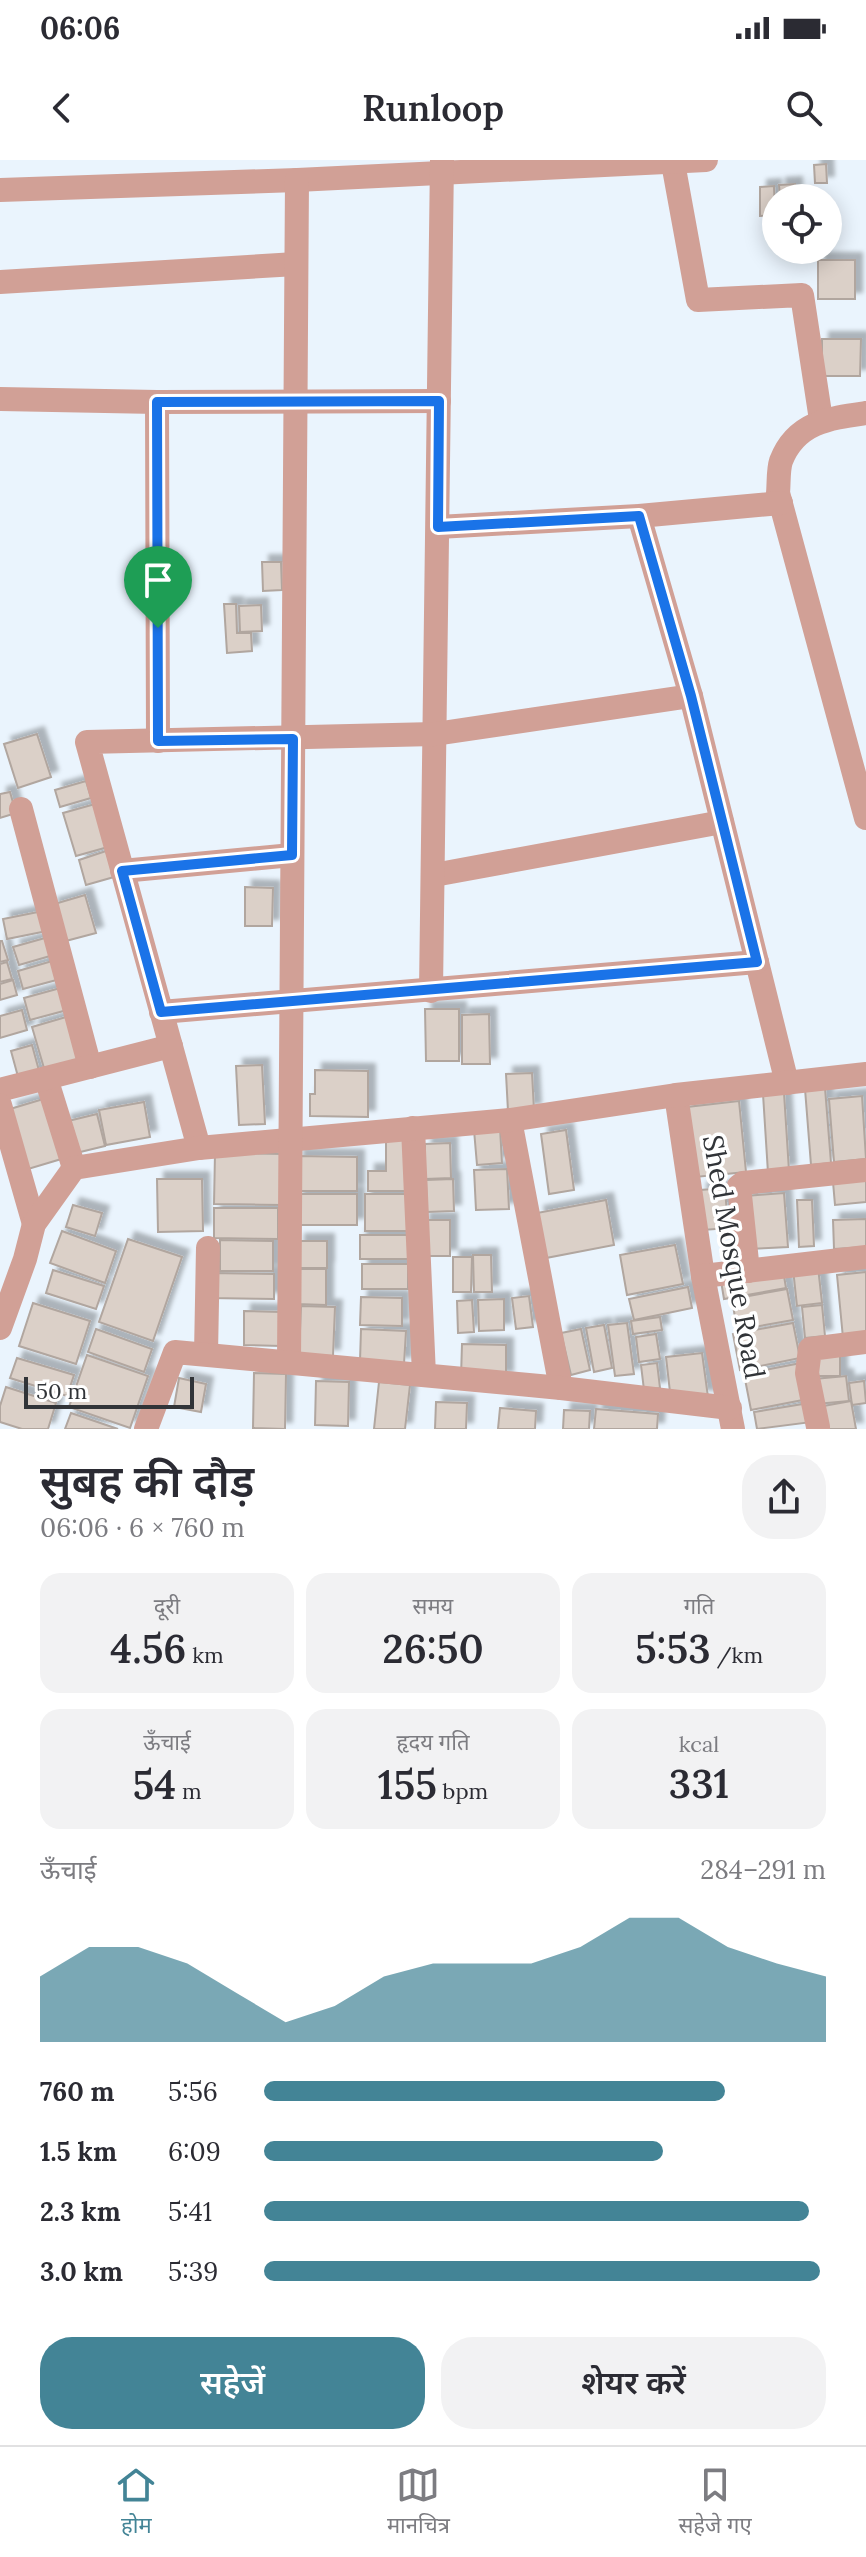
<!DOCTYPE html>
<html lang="hi">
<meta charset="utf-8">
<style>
:root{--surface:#fff;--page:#f2f2f3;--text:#2b2b33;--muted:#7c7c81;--line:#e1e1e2;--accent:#438496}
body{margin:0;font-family:Lora,"Noto Sans Devanagari",serif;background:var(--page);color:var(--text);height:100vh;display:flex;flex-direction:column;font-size:30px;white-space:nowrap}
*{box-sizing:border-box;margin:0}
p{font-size:26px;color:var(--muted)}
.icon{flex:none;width:44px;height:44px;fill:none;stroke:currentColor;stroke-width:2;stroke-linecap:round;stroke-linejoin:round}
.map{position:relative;height:1269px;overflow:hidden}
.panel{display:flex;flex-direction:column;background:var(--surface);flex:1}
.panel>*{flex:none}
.controls{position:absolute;left:762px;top:24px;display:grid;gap:16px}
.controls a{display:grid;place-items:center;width:80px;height:80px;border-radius:50%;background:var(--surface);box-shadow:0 4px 20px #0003;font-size:40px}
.scale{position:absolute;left:24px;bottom:20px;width:170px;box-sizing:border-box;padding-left:8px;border:4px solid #313438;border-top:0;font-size:22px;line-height:28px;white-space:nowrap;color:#313438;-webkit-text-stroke:6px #fff;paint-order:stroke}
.pin{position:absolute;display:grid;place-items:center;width:68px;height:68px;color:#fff;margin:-82px -34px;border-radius:50% 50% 50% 0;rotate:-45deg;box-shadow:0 0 8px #0007}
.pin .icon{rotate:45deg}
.round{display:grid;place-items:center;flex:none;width:84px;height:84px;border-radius:32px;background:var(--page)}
.overview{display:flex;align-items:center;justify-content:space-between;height:136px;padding:0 40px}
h1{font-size:44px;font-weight:600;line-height:60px}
.metrics{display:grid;grid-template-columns:repeat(3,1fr);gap:12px;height:136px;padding:8px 40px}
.metrics div{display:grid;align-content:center;border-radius:20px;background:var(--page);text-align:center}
.metrics b{font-size:40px;font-weight:600}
.metrics small{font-size:22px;font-weight:400}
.metrics p{font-size:22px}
.chart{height:224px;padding:16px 40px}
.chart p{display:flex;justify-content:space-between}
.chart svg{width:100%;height:144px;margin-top:8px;fill:var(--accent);opacity:.7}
.primary-button{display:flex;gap:16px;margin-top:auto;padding:16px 40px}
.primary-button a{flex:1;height:92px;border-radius:32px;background:var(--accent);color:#fff;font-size:32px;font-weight:600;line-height:92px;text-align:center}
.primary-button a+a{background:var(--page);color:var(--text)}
ul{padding:0 40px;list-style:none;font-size:26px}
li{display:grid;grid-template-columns:128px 96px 1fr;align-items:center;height:60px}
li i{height:20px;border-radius:10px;background:var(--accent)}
.status{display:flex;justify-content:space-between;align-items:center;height:56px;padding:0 40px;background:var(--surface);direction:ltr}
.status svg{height:22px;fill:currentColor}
header{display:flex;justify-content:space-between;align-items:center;height:104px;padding:0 40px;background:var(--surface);font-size:36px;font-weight:600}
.tab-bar{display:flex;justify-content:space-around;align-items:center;height:112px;border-top:2px solid var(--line);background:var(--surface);font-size:22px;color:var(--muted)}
.tab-bar a{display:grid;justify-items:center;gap:4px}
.tab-bar .active{color:var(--accent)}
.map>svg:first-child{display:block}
.building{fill:#dbd0c8;stroke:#b1a69f;stroke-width:2;filter:url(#shadow)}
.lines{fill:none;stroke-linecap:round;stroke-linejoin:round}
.minor{stroke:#d1a096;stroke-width:24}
.route-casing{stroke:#fff;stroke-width:16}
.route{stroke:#1a73e8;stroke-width:10}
.labels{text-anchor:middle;stroke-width:7;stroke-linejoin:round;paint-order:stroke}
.street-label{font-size:28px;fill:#313438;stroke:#fff}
</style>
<div class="status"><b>06:06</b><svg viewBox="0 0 49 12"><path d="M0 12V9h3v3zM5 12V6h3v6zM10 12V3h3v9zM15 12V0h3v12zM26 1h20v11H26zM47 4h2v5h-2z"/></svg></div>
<header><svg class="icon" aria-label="back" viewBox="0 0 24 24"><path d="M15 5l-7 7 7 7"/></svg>Runloop<svg class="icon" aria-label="search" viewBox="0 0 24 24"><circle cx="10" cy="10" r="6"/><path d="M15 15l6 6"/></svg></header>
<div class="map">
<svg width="866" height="1269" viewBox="0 0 866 1269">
<defs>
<filter id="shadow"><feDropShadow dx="7" dy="-7" stdDeviation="2" flood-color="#0004"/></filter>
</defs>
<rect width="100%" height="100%" fill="#eaf4fd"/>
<g class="building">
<path d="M826,4l1,19h-12l-1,-18z"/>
<path d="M795,24v14h-15l-1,-13z"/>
<path d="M774,26l1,29 -15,1v-29z"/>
<rect x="818" y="100" width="37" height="39"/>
<path d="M822,179h39l-1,37h-38z"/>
<path d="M262,402h19l1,28 -19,1z"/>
<path d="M224,444h12l1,29h14l1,18 -25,2z"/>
<path d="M261,445l1,26 -22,1 -1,-26z"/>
<path d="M37,574l14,43 -33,11 -14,-44z"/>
<path d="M86,621l5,17 -31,9 -5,-17z"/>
<path d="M10,632l6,21 -16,5v-24z"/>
<path d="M95,644l13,43 -32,9 -13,-43z"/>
<path d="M106,691l8,26 -28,8 -7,-25z"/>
<path d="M245,727l28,1 -1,38h-27z"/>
<path d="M85,735l11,38 -34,9 -11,-37z"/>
<path d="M43,751l4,20 -40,8 -4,-20z"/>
<path d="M52,776l5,18 -38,11 -6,-18z"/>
<path d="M0,781h2l6,19 -8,2z"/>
<path d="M59,799l5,19 -41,11 -5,-18z"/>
<path d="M7,802l5,17 -12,3v-18z"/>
<path d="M13,820l4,15 -17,5v-16z"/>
<path d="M64,827l7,22 -41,11 -6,-22z"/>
<path d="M425,849h34v52h-33z"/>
<path d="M22,850l5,20 -27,8v-22z"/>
<path d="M489,854l1,50h-28v-49z"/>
<path d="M66,857l14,49 -34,9 -14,-48z"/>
<path d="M32,885l9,33 -21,6 -9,-33z"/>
<path d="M262,905l3,59 -26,1 -3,-59z"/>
<path d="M315,910l53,1v46l-58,-1v-22h5z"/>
<path d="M532,913l2,37 -26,1 -2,-37z"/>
<path d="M825,928l6,75 -20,2 -6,-76z"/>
<path d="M784,933l5,78 -21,2 -5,-79z"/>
<path d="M862,936l4,63 -32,3 -5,-63z"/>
<path d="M50,937l18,60 -40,12 -18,-60z"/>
<path d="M739,941l7,71 -51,5 -8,-70z"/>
<path d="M144,942l6,35 -44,8 -7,-35z"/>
<path d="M97,954l8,32 -33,8 -8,-32z"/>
<path d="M500,968l2,35 -25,2 -3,-35z"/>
<path d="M566,970l8,60 -25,4 -8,-60z"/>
<path d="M410,976v55h-42v-20h18v-34z"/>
<path d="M450,983l1,35 -26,1v-35z"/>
<path d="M215,993l69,1 -1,51 -69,-1z"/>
<path d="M297,996l60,1v34h-60z"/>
<path d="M507,1009l2,40 -33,1 -2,-40z"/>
<path d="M866,1018v24l-31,3 -2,-23z"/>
<path d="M157,1019h45l1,52 -45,1z"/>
<path d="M453,1019l1,32 -27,1 -1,-32z"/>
<path d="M725,1028l3,40 -25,2 -3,-40z"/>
<path d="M784,1033l4,54 -39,2 -4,-53z"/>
<rect x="297" y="1034" width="60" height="31"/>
<rect x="365" y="1034" width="50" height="37"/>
<path d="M606,1040l8,45 -68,13 -9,-45z"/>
<path d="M797,1040h15l2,46 -15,1z"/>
<path d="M73,1045l29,8 -7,23 -29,-9z"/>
<path d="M214,1048h64v31l-64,-1z"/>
<path d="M866,1059v28l-32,2 -1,-29z"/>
<rect x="423" y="1060" width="27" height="36"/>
<path d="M62,1071l54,20 -11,32 -55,-20z"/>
<rect x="360" y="1075" width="51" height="24"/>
<path d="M128,1079l54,18 -29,84 -54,-19z"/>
<path d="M220,1080l53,1v30h-53z"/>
<rect x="298" y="1081" width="29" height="27"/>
<path d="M675,1085l8,39 -56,11 -7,-40z"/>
<path d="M473,1095h18l1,37h-18z"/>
<path d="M453,1097h19l-1,35h-18z"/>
<rect x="362" y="1104" width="46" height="25"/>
<path d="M818,1107l4,36 -25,3 -4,-37z"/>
<path d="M297,1109h29v36l-30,-1z"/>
<path d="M53,1110l51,16 -8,23 -50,-16z"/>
<path d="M783,1110l3,18 -62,11 -3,-18z"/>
<path d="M866,1112v64l-23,2 -6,-63z"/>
<path d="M210,1113l64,1v25l-64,-1z"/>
<path d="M688,1127l4,21 -58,12 -5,-21z"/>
<path d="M787,1129l6,31 -56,10 -5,-31z"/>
<path d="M529,1136l4,31 -17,2 -4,-31z"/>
<path d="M361,1137l41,1v28l-42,-1z"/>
<path d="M504,1139v31l-25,1 -1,-31z"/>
<path d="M472,1140l2,32 -16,1 -1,-32z"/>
<path d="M33,1143l57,18 -14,43 -57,-18z"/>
<path d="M822,1145l3,31 -20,2 -3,-31z"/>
<path d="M301,1146l34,1 -2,49 -34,-1z"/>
<path d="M244,1151l37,1v34l-37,-1z"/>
<path d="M660,1157l2,13 -29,4 -2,-13z"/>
<path d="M627,1163l7,51 -19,2 -7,-51z"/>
<path d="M793,1163l7,35 -60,12 -7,-36z"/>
<path d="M604,1165l8,43 -18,4 -8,-44z"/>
<path d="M96,1169l56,20 -8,23 -56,-20z"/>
<path d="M361,1169l45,2 -2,33 -44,-3z"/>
<path d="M581,1169l9,41 -19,5 -10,-42z"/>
<path d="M656,1174l4,25 -21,3 -3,-25z"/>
<path d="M462,1184l44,1v33l-45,-1z"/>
<path d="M702,1193l6,44 -38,-5 -4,-35z"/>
<path d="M87,1195l61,21 -18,52 -61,-21z"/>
<rect x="816" y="1196" width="24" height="20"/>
<path d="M17,1198l57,17 -7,21 -57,-18z"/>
<path d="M657,1203l3,25 -16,2 -3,-25z"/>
<path d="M801,1203l7,36 -57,11 -7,-36z"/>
<path d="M254,1213l32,1 -1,55 -32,-1z"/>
<path d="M846,1216l3,25 -33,3 -2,-25z"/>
<path d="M179,1218l27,6 -5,28 -27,-5z"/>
<path d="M316,1221l33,1 -1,44 -33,-1z"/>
<path d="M864,1221l2,22 -14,2 -3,-22z"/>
<path d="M379,1222l31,3 -5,44h-31z"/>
<path d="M6,1227l50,16 -8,26h-26l-22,-7v-16z"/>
<path d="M851,1241l5,28h-34l-4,-22z"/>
<path d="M436,1242l31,1 -1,26h-31z"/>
<path d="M809,1243l3,19 -55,7 -3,-17z"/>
<path d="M500,1248l36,3 -1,18h-37z"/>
<path d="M596,1249l62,5 -1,15h-63z"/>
<path d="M564,1250l26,1 -1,18h-26z"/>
<path d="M71,1253l47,16h-53z"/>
</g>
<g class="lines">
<g class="minor">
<path d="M673,3l25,137 104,-5 19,125"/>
<path d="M0,30l297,-10 409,-20"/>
<path d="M0,122l296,-18"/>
<path d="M0,239l157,3 282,-1"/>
<path d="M157,242l1,339"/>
<path d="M866,253c-36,5 -70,9 -85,48 -3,9 -2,22 -3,32l88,325"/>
<path d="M639,356l52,180 96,387"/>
<path d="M438,367l201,-11 142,-13"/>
<path d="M21,649l69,258"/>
<path d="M122,711l170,-16"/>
<path d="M434,715l288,-53"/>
<path d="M431,831l11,-831"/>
<path d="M161,852l596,-50"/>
<path d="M46,918l28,90"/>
<path d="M0,930l171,-44"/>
<path d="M676,935l27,181 30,153"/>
<path d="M0,945l34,119"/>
<path d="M510,960l51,268"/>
<path d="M413,968l11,247"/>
<path d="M199,988l-112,-406 348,-8 256,-38"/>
<path d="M748,1111l-9,-85 4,-3 123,-13"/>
<path d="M703,1116l163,-19"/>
<path d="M0,1168l25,-69 9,-35 40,-56 125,-20 311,-28 166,-25 190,-21"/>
<path d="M206,1194l2,-106"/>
<path d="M289,1202l8,-1182"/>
<path d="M818,1267l-11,-54 3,-24 56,-7"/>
<path d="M146,1269l29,-77 386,36 169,20"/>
</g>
</g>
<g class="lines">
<g class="route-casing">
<path id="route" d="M439,241l-1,126 201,-11 52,180 66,266 -596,50 -39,-141 170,-16 1,-116 -135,2 -1,-339z"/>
</g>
<use href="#route" class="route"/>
</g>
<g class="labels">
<g class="street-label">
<text transform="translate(734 1097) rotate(80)" y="10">Shed Mosque Road</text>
</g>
</g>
</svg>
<div class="controls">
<a><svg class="icon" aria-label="locate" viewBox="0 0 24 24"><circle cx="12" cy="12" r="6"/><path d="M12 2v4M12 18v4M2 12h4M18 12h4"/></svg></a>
</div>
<div class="scale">50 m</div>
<div class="pin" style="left:158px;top:468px;background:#1e9e55"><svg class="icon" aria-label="arrive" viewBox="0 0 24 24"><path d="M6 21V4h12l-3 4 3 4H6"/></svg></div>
</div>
<section class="panel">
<div class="overview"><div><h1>सुबह की दौड़</h1><p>06:06 · 6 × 760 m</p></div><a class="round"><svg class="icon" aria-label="share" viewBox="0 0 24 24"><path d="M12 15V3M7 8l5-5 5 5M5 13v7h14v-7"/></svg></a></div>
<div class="metrics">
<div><p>दूरी</p><b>4.56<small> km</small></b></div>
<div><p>समय</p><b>26:50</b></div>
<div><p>गति</p><b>5:53<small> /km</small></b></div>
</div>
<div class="metrics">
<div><p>ऊँचाई</p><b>54<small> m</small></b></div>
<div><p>हृदय गति</p><b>155<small> bpm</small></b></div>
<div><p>kcal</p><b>331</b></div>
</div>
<div class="chart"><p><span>ऊँचाई</span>284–291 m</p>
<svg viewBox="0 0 160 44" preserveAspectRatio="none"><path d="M0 44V24L10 15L20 15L30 20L40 29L50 38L60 33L70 24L80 20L90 20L100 20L110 15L120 6L130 6L140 15L150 20L160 24V44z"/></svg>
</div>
<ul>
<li><b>760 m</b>5:56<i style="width:82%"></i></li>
<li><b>1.5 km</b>6:09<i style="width:71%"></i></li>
<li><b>2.3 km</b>5:41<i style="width:97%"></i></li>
<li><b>3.0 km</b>5:39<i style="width:99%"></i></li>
</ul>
<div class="primary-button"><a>सहेजें</a><a>शेयर करें</a></div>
</section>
<nav class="tab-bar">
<a class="active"><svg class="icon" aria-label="home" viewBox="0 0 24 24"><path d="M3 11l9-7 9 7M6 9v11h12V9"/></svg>होम</a>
<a><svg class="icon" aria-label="map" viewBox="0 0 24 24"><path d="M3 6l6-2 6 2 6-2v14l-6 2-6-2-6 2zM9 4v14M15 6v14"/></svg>मानचित्र</a>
<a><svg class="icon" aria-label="saved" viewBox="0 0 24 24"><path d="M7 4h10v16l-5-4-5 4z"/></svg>सहेजे गए</a>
</nav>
